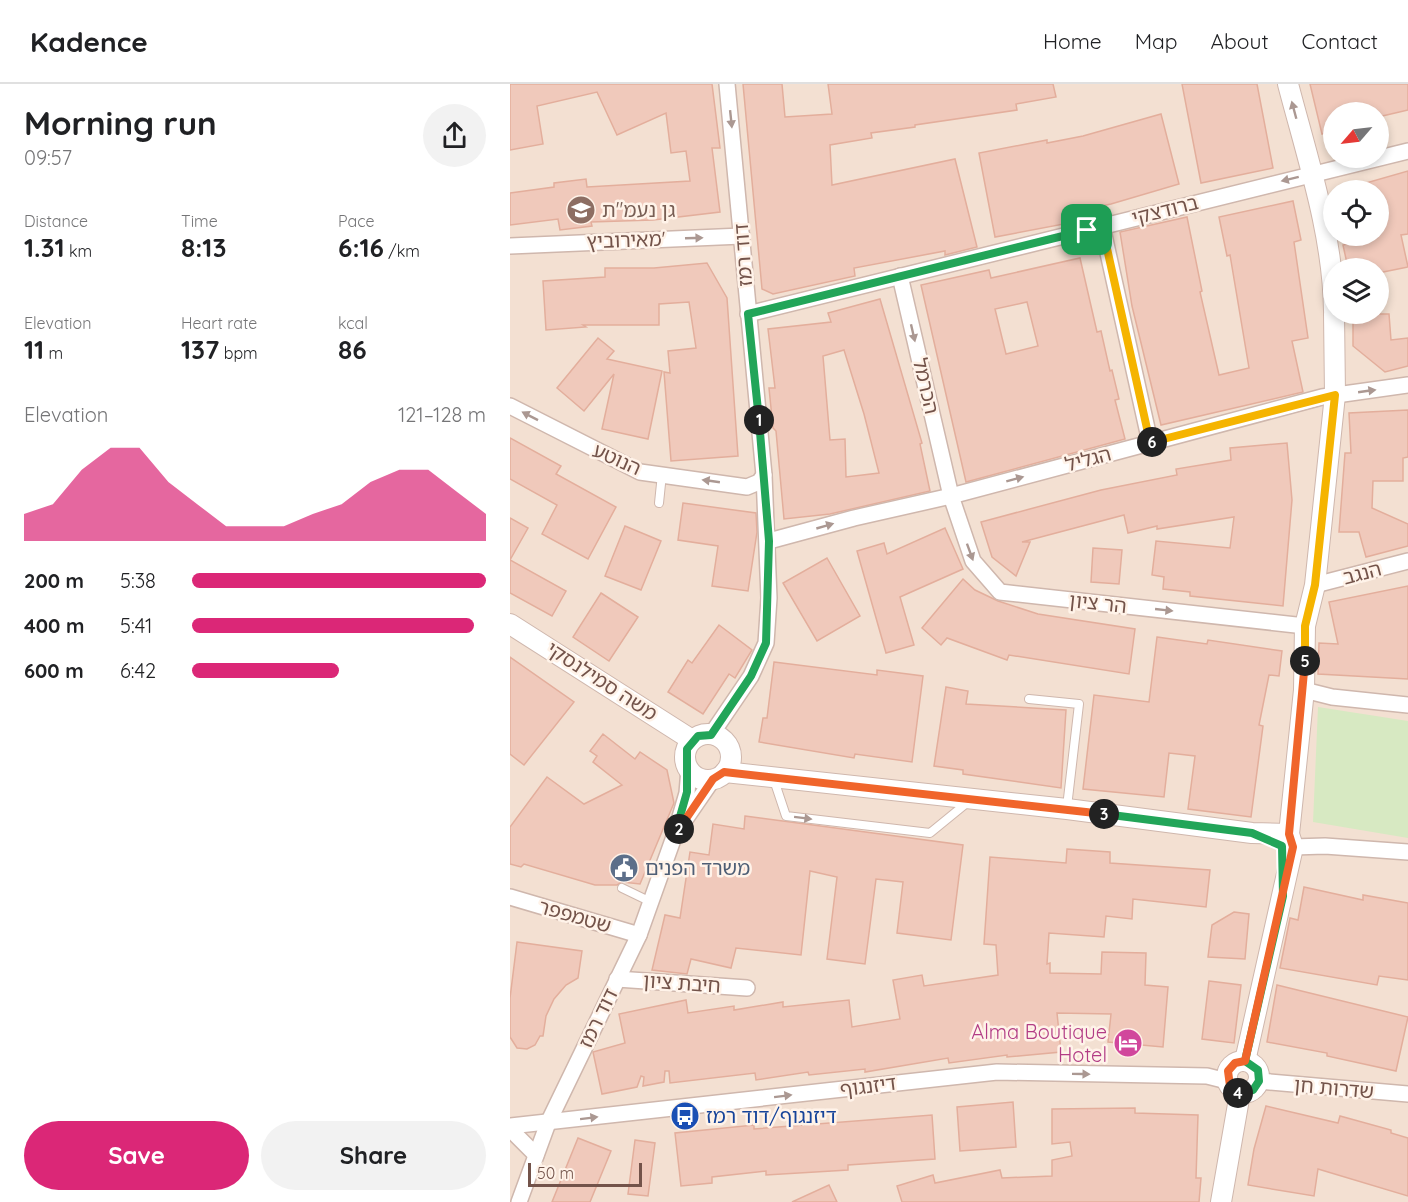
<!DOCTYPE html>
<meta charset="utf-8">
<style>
:root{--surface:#fff;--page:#f2f2f2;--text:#202124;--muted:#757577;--line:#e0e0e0;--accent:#db2777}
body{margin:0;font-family:Quicksand,"Noto Sans Hebrew",sans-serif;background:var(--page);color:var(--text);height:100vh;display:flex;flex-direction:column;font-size:22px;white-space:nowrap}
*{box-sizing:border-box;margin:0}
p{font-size:20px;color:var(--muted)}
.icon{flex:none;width:33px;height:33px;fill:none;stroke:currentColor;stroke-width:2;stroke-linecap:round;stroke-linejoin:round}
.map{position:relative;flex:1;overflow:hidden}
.panel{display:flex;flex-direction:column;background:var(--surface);width:510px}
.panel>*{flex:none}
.needle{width:39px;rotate:242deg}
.buttons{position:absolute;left:813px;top:18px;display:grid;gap:12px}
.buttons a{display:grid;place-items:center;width:66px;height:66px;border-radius:50%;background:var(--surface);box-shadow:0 3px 9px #0003;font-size:30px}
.scale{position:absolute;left:18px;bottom:15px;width:114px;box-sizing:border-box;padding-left:6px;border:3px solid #73534a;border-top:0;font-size:16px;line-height:21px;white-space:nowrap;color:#73534a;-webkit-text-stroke:4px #fff3e9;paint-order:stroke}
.pin{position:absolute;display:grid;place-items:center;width:51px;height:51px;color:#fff;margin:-26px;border-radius:12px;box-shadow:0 3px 9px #0006}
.km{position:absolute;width:30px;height:30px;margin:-15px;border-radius:50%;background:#222;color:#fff;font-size:16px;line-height:30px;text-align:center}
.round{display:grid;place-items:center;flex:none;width:63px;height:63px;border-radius:32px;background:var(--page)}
.summary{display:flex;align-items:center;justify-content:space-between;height:102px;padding:0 24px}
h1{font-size:33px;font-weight:700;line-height:45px}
.stats{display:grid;grid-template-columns:repeat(3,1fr);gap:9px;height:102px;padding:6px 24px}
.stats div{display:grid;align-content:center}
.stats b{font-size:26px;font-weight:700}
.stats small{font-size:16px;font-weight:400}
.stats p{font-size:16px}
.chart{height:168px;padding:12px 24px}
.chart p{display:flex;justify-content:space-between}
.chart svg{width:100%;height:108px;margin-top:6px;fill:var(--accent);opacity:.7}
.cta{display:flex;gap:12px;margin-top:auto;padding:12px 24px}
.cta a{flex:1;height:69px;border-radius:36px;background:var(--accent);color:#fff;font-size:24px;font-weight:700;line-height:69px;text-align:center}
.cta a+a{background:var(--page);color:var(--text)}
ul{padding:0 24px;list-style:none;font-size:20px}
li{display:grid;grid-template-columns:96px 72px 1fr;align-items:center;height:45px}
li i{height:15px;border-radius:8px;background:var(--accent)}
header{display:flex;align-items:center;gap:36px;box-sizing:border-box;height:84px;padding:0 30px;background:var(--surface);border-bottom:2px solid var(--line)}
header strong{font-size:28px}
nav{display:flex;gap:33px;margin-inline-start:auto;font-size:21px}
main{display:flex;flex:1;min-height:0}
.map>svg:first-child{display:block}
.residential{fill:#f3e0d2;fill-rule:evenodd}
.green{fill:#d7e9c2}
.building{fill:#f0c9bb;stroke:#e3ae9c;stroke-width:1.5;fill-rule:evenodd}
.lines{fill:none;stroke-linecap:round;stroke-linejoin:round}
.service-casing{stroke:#cfb7ad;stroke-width:10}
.minor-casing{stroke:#cfb7ad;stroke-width:18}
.tertiary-casing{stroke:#cfb7ad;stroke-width:22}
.service{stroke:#fff;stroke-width:8}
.minor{stroke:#fff;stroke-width:15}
.tertiary{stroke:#fff;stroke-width:20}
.oneway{fill:#ab9892}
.split-1-casing{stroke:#fff;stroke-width:12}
.split-2-casing{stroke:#fff;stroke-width:12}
.split-3-casing{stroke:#fff;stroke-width:12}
.split-4-casing{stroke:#fff;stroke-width:12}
.split-5-casing{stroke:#fff;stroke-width:12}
.split-6-casing{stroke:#fff;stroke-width:12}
.split-7-casing{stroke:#fff;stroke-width:12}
.split-1{stroke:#22a559;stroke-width:8}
.split-2{stroke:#22a559;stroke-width:8}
.split-3{stroke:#f0652b;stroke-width:8}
.split-4{stroke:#22a559;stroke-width:8}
.split-5{stroke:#f0652b;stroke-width:8}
.split-6{stroke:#f5b400;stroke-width:8}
.split-7{stroke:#f5b400;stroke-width:8}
.labels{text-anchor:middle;stroke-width:5;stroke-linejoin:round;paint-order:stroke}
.education-label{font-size:20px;fill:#785e54;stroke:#fff3e9;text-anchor:start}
.street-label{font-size:20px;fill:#73534a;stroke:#fff3e9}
.service-label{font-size:20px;fill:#4e5e75;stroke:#fff3e9;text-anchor:start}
.hotel-label{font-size:20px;fill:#b23c85;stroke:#fff3e9;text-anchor:end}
.transit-label{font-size:20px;fill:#164399;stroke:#fff3e9;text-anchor:start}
</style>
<header>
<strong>Kadence</strong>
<nav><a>Home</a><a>Map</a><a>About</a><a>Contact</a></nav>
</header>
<main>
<section class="panel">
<div class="summary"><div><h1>Morning run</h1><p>09:57</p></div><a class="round"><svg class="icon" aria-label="share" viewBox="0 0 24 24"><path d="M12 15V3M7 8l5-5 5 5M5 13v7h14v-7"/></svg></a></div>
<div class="stats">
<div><p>Distance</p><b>1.31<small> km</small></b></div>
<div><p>Time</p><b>8:13</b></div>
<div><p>Pace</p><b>6:16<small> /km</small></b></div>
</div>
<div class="stats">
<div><p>Elevation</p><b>11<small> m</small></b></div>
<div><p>Heart rate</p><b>137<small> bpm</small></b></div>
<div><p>kcal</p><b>86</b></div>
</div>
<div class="chart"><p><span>Elevation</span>121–128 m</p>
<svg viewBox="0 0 160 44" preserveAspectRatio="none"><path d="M0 44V33L10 29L20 15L30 6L40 6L50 20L60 29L70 38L80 38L90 38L100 33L110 29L120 20L130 15L140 15L150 24L160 33V44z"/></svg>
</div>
<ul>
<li><b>200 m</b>5:38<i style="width:100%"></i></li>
<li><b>400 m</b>5:41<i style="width:96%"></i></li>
<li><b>600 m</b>6:42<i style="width:50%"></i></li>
</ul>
<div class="cta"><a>Save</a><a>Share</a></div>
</section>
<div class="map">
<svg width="898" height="1118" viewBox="0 0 898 1118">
<rect width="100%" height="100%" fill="#fcefe3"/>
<path class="residential" d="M0,0h898v1118h-898zM824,28h44v46h-44zM824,106h44v46h-44zM824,184h44v46h-44z"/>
<path class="green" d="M808,623l90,14v117l-95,-16z"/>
<g class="building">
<path d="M0,0h202l8,64h-8l8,64 -67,8 -62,2 1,4 -32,4 -2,-11 -48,6v-32l44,-6v-4l32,-4 1,8 103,-6 -4,-30 -15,2 -5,-40 -49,22 -20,-43 -60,14 6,38 -33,6z"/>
<path d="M233,0h39l3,33 47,-3 -4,-30h225l3,13 -40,7 1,6 -102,15v2l-44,6 1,5 -42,7 2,40 123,-26 22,88 -32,8v-4l-91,17 1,8 -82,18 -11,-5z"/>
<path d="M672,0h75l16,84 -72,15z"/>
<path d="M800,0h98v26l-30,7v-5h-44v19l-12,3z"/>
<path d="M651,30l18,70 -68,20 -49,10 2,10 -69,13 -16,-84 68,-13v3l36,-7z"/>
<path d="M898,87v63l-7,1 7,32 -30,6v-5h-30l-5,-23 8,-2 -2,-7h29v-46h-25l-1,-3z"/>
<path d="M783,117l8,39 -7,2 14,96 -16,3 11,51 -142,33 -29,-119 -12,-74 67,-15 15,74 -2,1 19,83 30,-7 -19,-113 -3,1 -8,-39z"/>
<path d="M570,174l17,74 4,-1 9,40 2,-1 7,29 -4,1 10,39 -159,43 -45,-197 68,-15 2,8zM517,218l11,44 -32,8 -11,-45z"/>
<path d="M197,179l20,35 11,158 -67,5 -7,-89 6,1 -2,-22 28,-3 -7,-46 -30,2v21h-76l3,2 -40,3 -3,-49 62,-4v-9h49z"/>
<path d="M370,215l42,144 -2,1 10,47 -100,23 -46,5 -8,-88 -3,-3 -4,-40h6l-7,-59 63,-7 -3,-9zM334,266l20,64 15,59 -33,4 -1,-38 -15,1 -7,-84z"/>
<path d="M843,230h36l2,26 17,-2v28l-23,6 -32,-26z"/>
<path d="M88,254l16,13 -7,8 55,12 -14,68 -46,-10 12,-55 -30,37 -27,-23z"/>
<path d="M898,326v47l-5,1v23h-30l-1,27 36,16v22l-42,11 -7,-25h-20l6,-79h6l-2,-40z"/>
<path d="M0,354l51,28 -5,8 60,33 -28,52 -46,-25 15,-29 -47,-26z"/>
<path d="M777,359l5,57 -9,106 -93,-10v-4l-27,-3 1,-12 -12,-2 4,-34 74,7 4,-31 -77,12v-3l-29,7 -4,-18 -102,27h8l-14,34 -24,-19 -11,-35 120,-32 76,-15 -1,-6 55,-9 -1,-12z"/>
<path d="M173,419l73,10 1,19 -9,59 -36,-5 6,-40 -40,-6z"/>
<path d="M0,434l18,10 -18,32 56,31 -14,25 -42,-23z"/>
<path d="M115,442l36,15 -20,49 -36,-14z"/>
<path d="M435,444l18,41 -63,28 14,48 -28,8 -29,-102 27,-8 3,11z"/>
<path d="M583,464l29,2 -3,34 -28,-2z"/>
<path d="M317,474l33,58 -43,25 -34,-58z"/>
<path d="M453,495l12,11 23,11 40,13 97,15 -6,45 -120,-19 -2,5 -60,-22 -6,7 -19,-17z"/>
<path d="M898,502v93l-90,-5 1,-31 19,1 -9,-42z"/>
<path d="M91,509l37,24 -29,44 -36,-24z"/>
<path d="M209,541l33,25 -17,28 -6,-4 -26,40 -35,-22 20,-32 4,3z"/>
<path d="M647,553l50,7 1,-4 74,11 -3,25 -10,-1 -10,50 4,1 -12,91 -63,-8 7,-53 -26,-3 -5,44 -81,-8 11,-94 55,7z"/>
<path d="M0,573l64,45 -50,63 -14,-11z"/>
<path d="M264,578l103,13v-5l46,6 -11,86 -57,-8 -1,4 -95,-16 4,-24h4z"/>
<path d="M436,603l22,4 -2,13 100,6 -5,78 -98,-14v-4l-29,-4z"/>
<path d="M93,650l32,25 5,-7 27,18 7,33 -34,81 -18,-2 -5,3h-22l-71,-21 -3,3 -11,-3v-37l37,-50 37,27 38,-19 -29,-23 4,-6 -7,-5z"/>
<path d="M235,732l218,29 -12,95 -54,-7 6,-51 -27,-3 -11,85 -38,-5 10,-82 -27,-6 -9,84 -65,-7 -5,20 -40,-9 -4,15 -35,-4 13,-55 15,3 10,-66 19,3 4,-31 31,5z"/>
<path d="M557,765l43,3v11l100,7 -4,37 -73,-8 -1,20 -26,-3 -2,21 -55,-4 -2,31 3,-1v10l51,1 1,-22 44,1 -1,32 23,2 -5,60 -55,-5 3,-28 -54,-1 4,39 -54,5v-2l-58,8 -1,-5 -83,14v-3l-56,6 -1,-3 -52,8 -1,-7 -85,10 -1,-12h-4l-1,11 -21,4 1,-9 -3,-1 -4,11 -35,7 -9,-42 32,-9 -6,-29 67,-14 2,13 46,-7v4l49,-8v5l66,-7 3,27 48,-8 -7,-39 29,-5 2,11 74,-11 -2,-30 -12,-1 6,-87 76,6z"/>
<path d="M794,803l59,13v-5l45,8v77l-29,-4 -2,9 -97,-17 10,-50 8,2z"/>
<path d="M724,828l15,2 -4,45 -37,-2 4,-32z"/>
<path d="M7,858l65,9 -4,27 -12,7 -12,14 -8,17 -3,20h-3l-5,9 -8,4 -10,-1 -7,-11v-39z"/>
<path d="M699,897l32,4 -7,58 -32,-4z"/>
<path d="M767,901l131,32 -12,54 -69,-15v-3l-60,-11z"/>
<path d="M503,1018l3,45 -56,4 -3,-44z"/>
<path d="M756,1022l72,17 2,-7 51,14v3l17,5v58l-90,-27 -4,27 -66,-11 6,-36z"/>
<path d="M625,1024v5l63,2 -2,63h5l-2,24h-297l-5,-16 36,-11 2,8 65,-13 2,8 50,-2v-16l20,-4 -2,-14 -18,2v-35z"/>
<path d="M422,1031l3,44 -87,6v5l-82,5v-4l-54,6v6l-31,3 -6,-53 79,-8v4z"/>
<path d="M68,1054l33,13 -21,51h-38z"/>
<path d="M125,1056l20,3 -7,53 -20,-2z"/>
<path d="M319,1101l8,17h-45z"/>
</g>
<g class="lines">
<g class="service-casing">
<g id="service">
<path d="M149,419l3,-29"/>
<path d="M519,615l50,5 -12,103"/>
<path d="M264,696l12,36 144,17 38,-31"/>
<path d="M112,804l29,14"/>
</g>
</g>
<g class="minor-casing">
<g id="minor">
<path d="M592,142l48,216"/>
<path d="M0,162l232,-10"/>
<path d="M390,192l51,220 22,65 27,31 305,34"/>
<path d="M238,230l660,-163"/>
<path d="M0,322l130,66 107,15 12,-5 5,-7"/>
<path d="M259,457l85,-23 97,-22 371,-99 86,-12"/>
<path d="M805,501l93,-24"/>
<path d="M794,606l28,7 76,8"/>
<path d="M201,651l40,-59 15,-33 3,-45 -5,-123 -37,-391"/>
<path d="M170,743l33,-48"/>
<path d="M783,763l32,-1 83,6"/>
<path d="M0,813l129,38"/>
<path d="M107,895l130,9"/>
<path d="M749,997l149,13"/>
<path d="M0,1042l487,-54 210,4 20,5"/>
<path d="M0,1045l26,26"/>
<path d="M9,1118l29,-79 91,-188 36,-101 12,-41 2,-24"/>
</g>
</g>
<g class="tertiary-casing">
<g id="tertiary">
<path d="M778,0c19,73 45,150 46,227"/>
<path d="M0,540l182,116"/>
<circle cx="198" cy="673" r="23"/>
<path d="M215,688l342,37 185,24 37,1"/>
<circle cx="733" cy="993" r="16"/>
<path d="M735,977l48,-214 -4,-13 15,-144 1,-64 10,-41 20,-190 -1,-81"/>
<path d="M711,1118l19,-109"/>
</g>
</g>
<use href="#service" class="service"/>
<use href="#minor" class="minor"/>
<use href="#tertiary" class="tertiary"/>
</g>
<defs><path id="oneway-solid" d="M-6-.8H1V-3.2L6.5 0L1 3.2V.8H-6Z" transform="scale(1.5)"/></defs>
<g class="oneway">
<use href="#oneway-solid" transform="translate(784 26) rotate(-105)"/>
<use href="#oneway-solid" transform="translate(221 35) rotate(84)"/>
<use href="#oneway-solid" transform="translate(780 95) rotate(166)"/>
<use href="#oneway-solid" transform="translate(184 154) rotate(-2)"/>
<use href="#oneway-solid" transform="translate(403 249) rotate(77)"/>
<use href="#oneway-solid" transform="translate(857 307) rotate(-8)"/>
<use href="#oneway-solid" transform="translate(20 332) rotate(-153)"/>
<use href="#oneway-solid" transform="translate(505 395) rotate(-15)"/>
<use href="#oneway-solid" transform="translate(201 397) rotate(-172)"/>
<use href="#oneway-solid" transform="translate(315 442) rotate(-16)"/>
<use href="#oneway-solid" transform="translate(460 468) rotate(70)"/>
<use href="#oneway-solid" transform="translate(654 526) rotate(6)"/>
<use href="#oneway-solid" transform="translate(293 734) rotate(7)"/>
<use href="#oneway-solid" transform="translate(571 990) rotate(1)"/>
<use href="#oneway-solid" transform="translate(273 1012) rotate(-7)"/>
<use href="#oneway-solid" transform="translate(79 1034) rotate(-7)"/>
</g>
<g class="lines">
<g class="split-1-casing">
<path id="split-1" d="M249,336l-11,-106 339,-84"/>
</g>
<g class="split-2-casing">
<path id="split-2" d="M169,745l-4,5 12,-42v-43l11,-13 13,-1 40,-59 15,-33 3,-102 -10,-121"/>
</g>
<g class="split-3-casing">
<path id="split-3" d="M169,745l34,-50 11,-7 380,42"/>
</g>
<g class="split-4-casing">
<path id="split-4" d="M594,730l148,19 30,13 1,50 -38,165 13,9 1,11 -6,9 -15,3"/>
</g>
<g class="split-5-casing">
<path id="split-5" d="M728,1009l-8,-7 -2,-15 7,-8 10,-2 48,-214 -4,-13 16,-173"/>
</g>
<g class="split-6-casing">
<path id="split-6" d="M642,358l183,-47 -20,190 -10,41v35"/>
</g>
<g class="split-7-casing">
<path id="split-7" d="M577,146l15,-4 48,216h2"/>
</g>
<use href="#split-1" class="split-1"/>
<use href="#split-2" class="split-2"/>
<use href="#split-3" class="split-3"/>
<use href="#split-4" class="split-4"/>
<use href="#split-5" class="split-5"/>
<use href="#split-6" class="split-6"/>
<use href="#split-7" class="split-7"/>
</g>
<defs>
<g id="school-disc" transform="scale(1.5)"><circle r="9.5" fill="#8d6e63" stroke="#fff3e9"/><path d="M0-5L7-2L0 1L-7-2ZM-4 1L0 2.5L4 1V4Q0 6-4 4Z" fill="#fff"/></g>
<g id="civic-disc" transform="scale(1.5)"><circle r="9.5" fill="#5c6f8a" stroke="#fff3e9"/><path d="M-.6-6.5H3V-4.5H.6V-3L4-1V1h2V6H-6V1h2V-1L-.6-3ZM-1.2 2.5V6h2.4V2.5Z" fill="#fff"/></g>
<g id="hotel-disc" transform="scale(1.5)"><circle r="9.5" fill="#d1479c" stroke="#fff3e9"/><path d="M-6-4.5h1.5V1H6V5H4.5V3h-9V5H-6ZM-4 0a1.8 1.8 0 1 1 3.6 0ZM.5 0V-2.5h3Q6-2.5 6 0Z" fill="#fff"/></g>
<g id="bus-disc" transform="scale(1.5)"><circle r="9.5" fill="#1a4fb4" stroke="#fff3e9"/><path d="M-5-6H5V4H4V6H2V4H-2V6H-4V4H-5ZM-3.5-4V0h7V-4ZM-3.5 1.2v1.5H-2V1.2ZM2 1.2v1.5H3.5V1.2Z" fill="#fff"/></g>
</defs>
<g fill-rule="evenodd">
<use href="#school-disc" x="71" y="126"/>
<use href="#civic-disc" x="114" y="784"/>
<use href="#hotel-disc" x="618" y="959"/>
<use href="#bus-disc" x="175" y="1032"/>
</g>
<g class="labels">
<g class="education-label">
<text x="92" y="133">גן נעמ"ת</text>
</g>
<g class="street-label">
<text transform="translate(655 126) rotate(-14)" y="7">ברודצקי</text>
<text transform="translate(116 156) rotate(-2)" y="7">מאירוביץ'</text>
<text transform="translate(233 171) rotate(-94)" y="7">דוד רמז</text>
<text transform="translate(416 302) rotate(77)" y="7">הכרמל</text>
<text transform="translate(107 375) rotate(24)" y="7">הנוטע</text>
<text transform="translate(578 375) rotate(-15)" y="7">הגליל</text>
<text transform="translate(852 489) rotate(-15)" y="7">הנגב</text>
<text transform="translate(588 519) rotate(6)" y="7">הר ציון</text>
<text transform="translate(92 597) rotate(33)" y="7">משה סמילנסקי</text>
<text transform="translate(65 832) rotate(16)" y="7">שטמפפר</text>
<text transform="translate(172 899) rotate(4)" y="7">חיבת ציון</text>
<text transform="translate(88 934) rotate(-64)" y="7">דוד רמז</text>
<text transform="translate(358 1002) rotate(-7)" y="7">דיזנגוף</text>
<text transform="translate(824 1004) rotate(5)" y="7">שדרות חן</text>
</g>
<g class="service-label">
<text x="135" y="791">משרד הפנים</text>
</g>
<g class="hotel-label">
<text x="597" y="955">Alma Boutique<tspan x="597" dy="23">Hotel</tspan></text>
</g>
<g class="transit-label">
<text x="196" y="1039">דיזנגוף/דוד רמז</text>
</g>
</g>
</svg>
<div class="buttons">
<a><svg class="needle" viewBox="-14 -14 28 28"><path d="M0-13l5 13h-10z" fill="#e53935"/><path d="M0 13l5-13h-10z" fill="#757577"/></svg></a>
<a><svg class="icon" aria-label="locate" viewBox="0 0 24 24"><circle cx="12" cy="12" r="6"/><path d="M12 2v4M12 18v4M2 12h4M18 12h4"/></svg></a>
<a><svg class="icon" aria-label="layers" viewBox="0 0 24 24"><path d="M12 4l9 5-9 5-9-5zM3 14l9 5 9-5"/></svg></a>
</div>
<div class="scale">50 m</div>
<div class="pin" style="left:577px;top:146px;background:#1e9e55"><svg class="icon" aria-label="arrive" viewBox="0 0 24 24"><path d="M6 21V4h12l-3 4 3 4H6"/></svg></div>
<b class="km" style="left:249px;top:336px">1</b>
<b class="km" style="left:169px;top:745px">2</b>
<b class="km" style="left:594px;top:730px">3</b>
<b class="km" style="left:728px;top:1009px">4</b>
<b class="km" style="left:795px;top:577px">5</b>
<b class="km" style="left:642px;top:358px">6</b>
</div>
</main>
